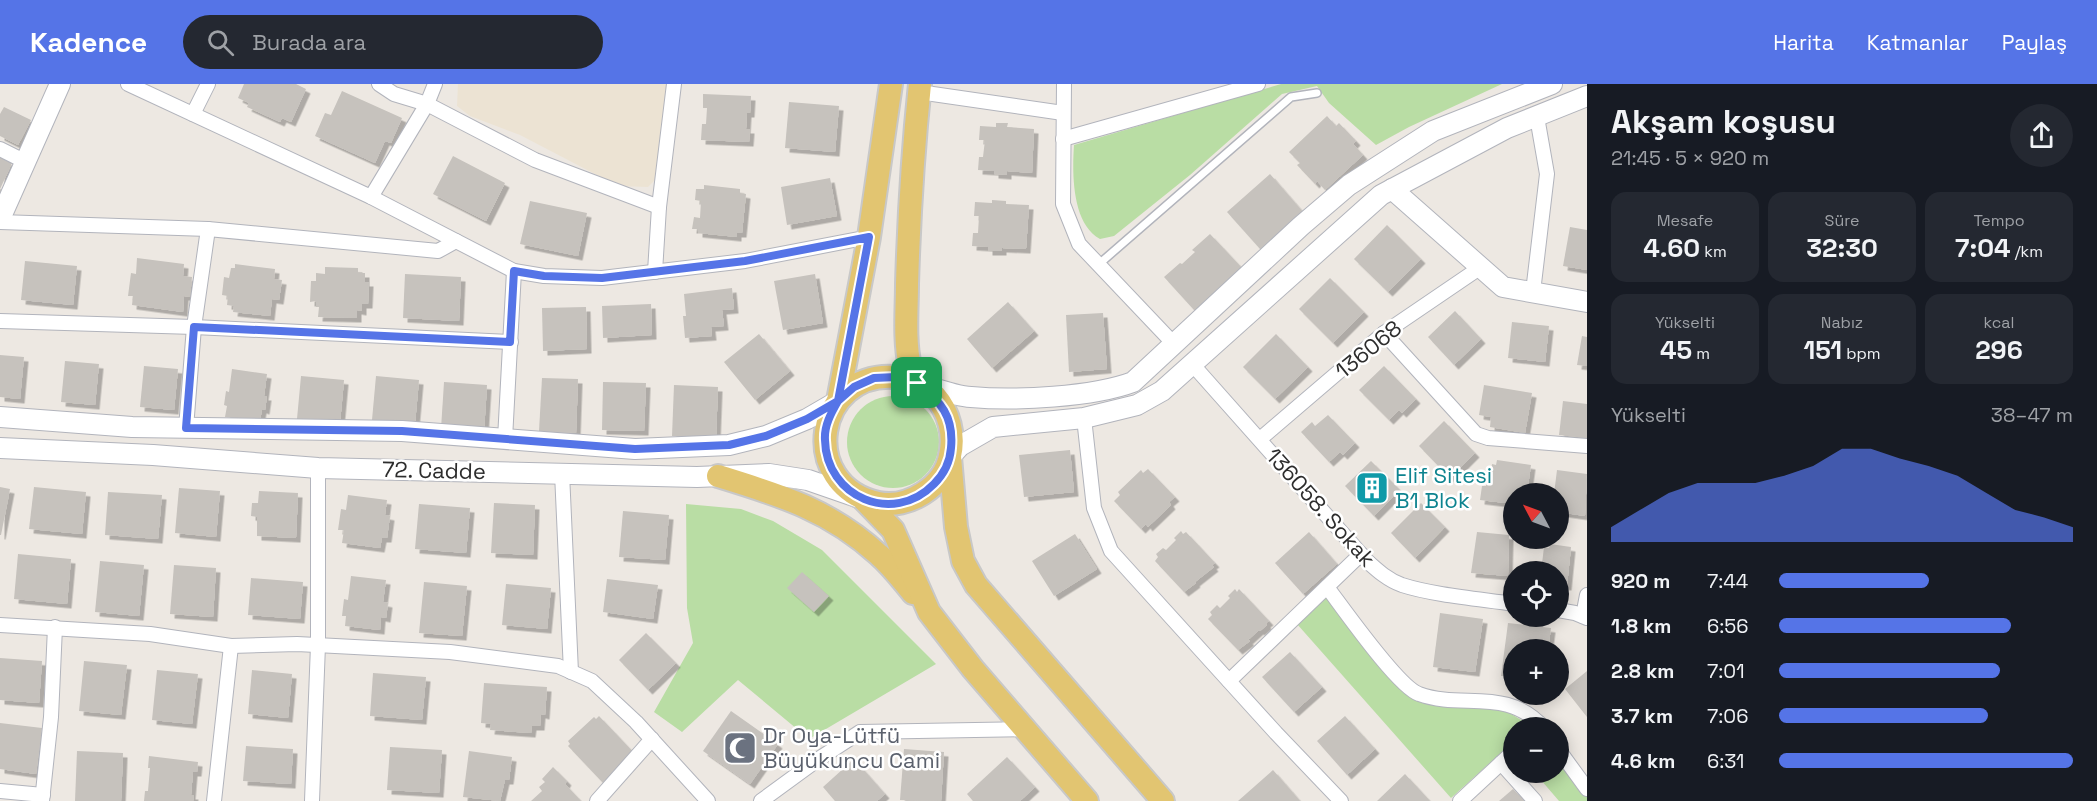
<!DOCTYPE html>
<html lang="tr">
<meta charset="utf-8">
<style>
:root{--surface:#171b24;--page:#242831;--text:#f1f3f6;--muted:#9ea1a6;--accent:#5574e7}
body{margin:0;font-family:"Space Grotesk",sans-serif;background:var(--page);color:var(--text);height:100vh;display:flex;flex-direction:column;font-size:22px;white-space:nowrap}
*{box-sizing:border-box;margin:0}
p{font-size:20px;color:var(--muted)}
.icon{flex:none;width:33px;height:33px;fill:none;stroke:currentColor;stroke-width:2;stroke-linecap:round;stroke-linejoin:round}
.map{position:relative;flex:1;overflow:hidden}
.details{display:flex;flex-direction:column;background:var(--surface);width:510px}
.details>*{flex:none}
.needle{width:39px;rotate:311deg}
.buttons{position:absolute;left:1503px;top:399px;display:grid;gap:12px}
.buttons a{display:grid;place-items:center;width:66px;height:66px;border-radius:50%;background:var(--surface);box-shadow:0 3px 15px #0003;font-size:30px}
.pin{position:absolute;display:grid;place-items:center;width:51px;height:51px;color:#fff;margin:-26px;border-radius:12px;box-shadow:0 3px 9px #0006}
.round{display:grid;place-items:center;flex:none;width:63px;height:63px;border-radius:32px;background:var(--page)}
.head{display:flex;align-items:center;justify-content:space-between;height:102px;padding:0 24px}
h1{font-size:33px;font-weight:600;line-height:45px}
.metrics{display:grid;grid-template-columns:repeat(3,1fr);gap:9px;height:102px;padding:6px 24px}
.metrics div{display:grid;align-content:center;border-radius:15px;background:var(--page);text-align:center}
.metrics b{font-size:26px;font-weight:600}
.metrics small{font-size:16px;font-weight:400}
.metrics p{font-size:16px}
.chart{height:168px;padding:12px 24px}
.chart p{display:flex;justify-content:space-between}
.chart svg{width:100%;height:108px;margin-top:6px;fill:var(--accent);opacity:.7}
ul{padding:0 24px;list-style:none;font-size:20px}
li{display:grid;grid-template-columns:96px 72px 1fr;align-items:center;height:45px}
li i{height:15px;border-radius:8px;background:var(--accent)}
header{display:flex;align-items:center;gap:36px;box-sizing:border-box;height:84px;padding:0 30px;background:var(--accent);color:#fff}
header strong{font-size:28px}
nav{display:flex;gap:33px;margin-inline-start:auto;font-size:21px}
.search{width:420px;height:54px;background:var(--page);display:flex;align-items:center;gap:15px;box-sizing:border-box;padding:0 21px;border-radius:33px;color:var(--muted);font-size:22px}
main{display:flex;flex:1;min-height:0}
.map>svg:first-child{display:block}
.education{fill:#ece3d3}
.green{fill:#b9dda4}
.building{fill:#c6c2bd;filter:url(#shadow)}
.lines{fill:none;stroke-linecap:round;stroke-linejoin:round}
.lane-casing{stroke:#b2b4bc;stroke-width:10}
.street-casing{stroke:#b2b4bc;stroke-width:16}
.secondary-casing{stroke:#b2b4bc;stroke-width:22}
.primary-casing{stroke:#c8c8c8;stroke-width:26}
.lane{stroke:#fff;stroke-width:7}
.street{stroke:#fff;stroke-width:14}
.secondary{stroke:#fff;stroke-width:20}
.primary{stroke:#e2c571;stroke-width:22}
.route-casing{stroke:#fff;stroke-width:12}
.route{stroke:#5574e7;stroke-width:8}
.labels{text-anchor:middle;stroke-width:5;stroke-linejoin:round;paint-order:stroke}
.street-label{font-size:22px;fill:#2d2d2d;stroke:#fff}
.culture-label{font-size:22px;fill:#0d838f;stroke:#fff;text-anchor:start}
.worship-label{font-size:22px;fill:#5b616d;stroke:#fff;text-anchor:start}
</style>
<header>
<strong>Kadence</strong>
<div class="search"><svg class="icon" aria-label="search" viewBox="0 0 24 24"><circle cx="10" cy="10" r="6"/><path d="M15 15l6 6"/></svg>Burada ara</div>
<nav><a>Harita</a><a>Katmanlar</a><a>Paylaş</a></nav>
</header>
<main>
<div class="map">
<svg width="1587" height="717" viewBox="0 0 1587 717">
<defs>
<filter id="shadow"><feDropShadow dx="4.5" dy="4.5" stdDeviation="0" flood-color="#0004"/></filter>
</defs>
<rect width="100%" height="100%" fill="#ede8e2"/>
<path class="education" d="M458,0h210l-10,93 -10,10 -30,-1 -98,-51 -50,-19 -13,-10z"/>
<g class="green">
<path d="M1281,0h221l-93,43 -33,18 -47,-42 -12,-17 -35,8 -92,81 -76,61 -14,3c-28,-15 -28,-65 -26,-94z"/>
<circle cx="893" cy="358" r="46"/>
<path d="M686,420l55,5 32,12 49,29 114,114 -127,75 -71,-59 -56,52 -28,-20 39,-69 -6,-35z"/>
<path d="M1326,511l93,104 84,10 28,17 -17,2 -1,14 -62,56 -154,-174z"/>
<path d="M1559,671l28,37v9h-28l-24,-28 23,-1z"/>
</g>
<g class="building">
<path d="M244,0h52l10,5 -15,33 -9,-4 -2,4 -33,-15 2,-4 -11,-5z"/>
<path d="M342,7l60,27 -11,25 -6,-2 -10,22 -60,-27 10,-23 6,2z"/>
<path d="M703,10l48,2 -1,17h-3l-1,16h4l-1,13 -48,-2 1,-16h4l1,-16h-4z"/>
<path d="M789,18l50,4 -4,46 -50,-4z"/>
<path d="M4,23l27,13 -13,25 -18,-9v-22z"/>
<path d="M1327,32l9,10 3,-3 17,18 -3,3 10,11 -38,35 -8,-9 -2,3 -18,-19 3,-2 -11,-11z"/>
<path d="M996,39h12l-1,4 27,2 -2,44 -25,-2v4l-13,-1v-3l-16,-1 1,-13h4l2,-17h-6l1,-14 16,1z"/>
<path d="M0,71l6,2 -1,3 7,3 -12,26 6,3 -6,12z"/>
<path d="M453,72l52,27 -19,38 -53,-27z"/>
<path d="M1270,90l33,38 -42,38 -34,-38z"/>
<path d="M830,94l7,38 -50,9 -6,-38z"/>
<path d="M704,101l36,4v4l6,1 -4,39h-5v4l-39,-4v-4h-6l2,-12 6,1 1,-17 -6,-1 1,-11h8z"/>
<path d="M992,116l14,1v3l23,1 -3,44 -24,-1v3h-14v-4l-16,-1 1,-13h5l1,-17h-5l1,-14 17,1z"/>
<path d="M530,117l57,12 -9,43 -58,-12z"/>
<path d="M1387,141l34,34 -33,33 -34,-33z"/>
<path d="M1570,143l17,3v40l-24,-4z"/>
<path d="M1210,150l32,34 -47,43 -31,-34 16,-14 2,1 13,-12 -3,-2z"/>
<path d="M137,174l47,6 -1,12 9,1 -2,20 -6,-1 -1,16 -51,-7 1,-9h-5l3,-23 5,1z"/>
<path d="M25,177l52,5 -4,39 -52,-5z"/>
<path d="M235,180l40,5 -1,10 8,1 -3,20 -7,-1 -2,17 -37,-4 1,-6 -7,-1 1,-9 -6,-1 2,-18 5,1 2,-10h4z"/>
<path d="M325,183l33,1v5h7v9h4l-1,22h-6v7l-5,-1v8l-39,-1 1,-10h-3v-6l-6,1 1,-21h5v-8l9,1z"/>
<path d="M405,190l56,3 -2,44 -56,-3z"/>
<path d="M815,190l8,49 -40,7 -9,-49z"/>
<path d="M1330,194l34,34 -31,31 -34,-34z"/>
<path d="M732,204l2,21 -12,1 2,16 -13,1 1,9 -27,2 -2,-22h3l-2,-22z"/>
<path d="M1008,218l26,29 -42,37 -25,-29z"/>
<path d="M651,220l1,31 -49,3 -1,-32z"/>
<path d="M586,223l1,42 -44,2 -1,-43z"/>
<path d="M1455,227l26,28 -27,26 -26,-28z"/>
<path d="M1103,229l4,56 -38,3 -3,-57z"/>
<path d="M1512,238l37,4 -4,36 -37,-4z"/>
<path d="M759,250l31,37 -35,29 -31,-38z"/>
<path d="M1276,250l32,33 -33,32 -32,-32z"/>
<path d="M1582,252l5,1v29l-10,-1z"/>
<path d="M0,271l24,2 -4,42 -20,-2z"/>
<path d="M65,277l34,3 -4,41 -34,-3z"/>
<path d="M144,282l34,3 -4,41 -34,-3z"/>
<path d="M1384,282l32,33 -14,14 -3,-3 -10,10 -30,-30z"/>
<path d="M232,285l35,5 -3,22h3l-2,14 -3,-1 -2,12 -35,-4 2,-11 -3,-1 2,-14 3,1z"/>
<path d="M301,292l43,4 -4,43 -43,-4z"/>
<path d="M376,292l43,4 -4,44 -43,-4z"/>
<path d="M542,294l36,1 -2,54 -37,-2z"/>
<path d="M444,298l43,3 -3,47 -43,-3z"/>
<path d="M603,298l43,1 -2,48 -42,-1z"/>
<path d="M674,301l44,2 -2,51 -44,-2z"/>
<path d="M1484,301l48,8 -7,40 -35,-6 1,-10 -12,-2z"/>
<path d="M1563,317l24,3v34l-28,-3z"/>
<path d="M1328,331l27,28 -12,12 -3,-3 -11,10 -28,-30 11,-10 3,4z"/>
<path d="M1444,337l31,32 -25,25 -31,-32z"/>
<path d="M1070,366l4,42 -50,5 -5,-42z"/>
<path d="M1497,376l34,5 -4,28 -11,-2v3h-2v10l-34,-4 2,-14h4l2,-12h3l1,-10 4,1z"/>
<path d="M1371,377l29,29 -26,26 -29,-30z"/>
<path d="M1148,385l27,28 -6,5 2,3 -23,22 -2,-3 -5,5 -27,-28 6,-6 -2,-3 23,-22 2,3z"/>
<path d="M1557,386l30,4 -2,42 -27,-4v-18h-4z"/>
<path d="M0,403l10,2 -9,46h-1z"/>
<path d="M34,403l52,5 -4,42 -53,-5z"/>
<path d="M179,404l41,3 -4,46 -41,-4z"/>
<path d="M259,407l39,2 -2,45 -39,-2v-19l-6,-1 1,-13h6z"/>
<path d="M108,408l54,3 -4,44 -53,-4z"/>
<path d="M348,411l39,5 -2,15 5,1 -3,22h-5l-2,10 -38,-5 2,-13h-6l3,-21 5,1z"/>
<path d="M494,419l41,2 -2,50 -42,-2z"/>
<path d="M1421,419l24,24 -30,31 -24,-25z"/>
<path d="M419,420l51,4 -4,45 -51,-4z"/>
<path d="M623,427l46,4 -4,45 -46,-3z"/>
<path d="M1181,447l2,3 3,-2 29,31 -3,2 2,2 -19,15 1,1 -12,9 -29,-31 3,-4 -2,-3 7,-6 3,2 10,-10 -2,-2z"/>
<path d="M1309,448l28,32 -34,30 -28,-31z"/>
<path d="M1477,448l32,3 -1,41 -37,-3z"/>
<path d="M1075,450l22,35 -43,27 -22,-35z"/>
<path d="M1550,460l21,3 -4,39 -9,-1v-13h-17l3,-25 5,1z"/>
<path d="M18,470l53,5 -4,45 -53,-5z"/>
<path d="M100,477l44,4 -5,51 -44,-4z"/>
<path d="M174,481l42,3 -3,49 -43,-3z"/>
<path d="M802,488l27,24 -15,16 -27,-24z"/>
<path d="M351,492l35,4 -3,22 5,1 -2,15 -5,-1 -1,13 -35,-4 1,-10h-4l2,-17 4,1z"/>
<path d="M251,494l52,4 -3,37 -52,-4z"/>
<path d="M607,495l51,6 -5,34 -50,-7z"/>
<path d="M424,498l43,4 -5,50 -43,-3z"/>
<path d="M506,500l45,4 -4,41 -45,-4z"/>
<path d="M1235,505l2,3 2,-3 30,32 -3,2 1,2 -7,6 -1,-1 -11,10 2,1 -12,9 -30,-31 4,-4 -2,-3 7,-7 3,3 10,-10 -2,-2z"/>
<path d="M1440,529l43,6 -8,53 -42,-5z"/>
<path d="M1508,539l43,5 -3,22h-34v27l-13,-1z"/>
<path d="M646,549l30,30 -28,27 -29,-30z"/>
<path d="M1290,568l32,35 -28,25 -32,-35z"/>
<path d="M0,574l42,3 -3,42 -39,-3z"/>
<path d="M84,577l43,4 -6,50 -42,-4z"/>
<path d="M157,586l41,4 -6,50 -40,-4z"/>
<path d="M252,586l40,4 -4,44 -40,-4z"/>
<path d="M1587,587v46l-22,-28z"/>
<path d="M373,589l53,4 -4,43 -52,-4z"/>
<path d="M484,599l63,4 -2,28 -4,-1 -1,12h-8l-1,7 -41,-3 1,-6 -10,-1z"/>
<path d="M731,627l47,33 -28,40 -47,-33z"/>
<path d="M599,632l37,39 -31,30 -37,-39 2,-2 -2,-3 26,-24 2,2z"/>
<path d="M1345,632l30,33 -28,26 -30,-34z"/>
<path d="M0,639l42,5 -6,46 -36,-5z"/>
<path d="M246,662l47,3 -2,35 -48,-3z"/>
<path d="M390,663l52,3 -3,43 -52,-3z"/>
<path d="M904,665l40,3 -3,49 -41,-1z"/>
<path d="M77,667l46,2 -2,48h-46z"/>
<path d="M469,667l43,6 -3,23h-4l-5,21 -37,-4z"/>
<path d="M149,672l49,6 -1,10h-4l-2,23h3l-1,6h-49l1,-10h3l2,-23h-2z"/>
<path d="M1007,673l28,30 -15,14h-47l-6,-7z"/>
<path d="M854,675l31,35 -8,7h-42l-12,-14z"/>
<path d="M553,683l14,14 -2,3 16,17h-50l11,-10 -3,-4 6,-5 -3,-3z"/>
<path d="M1273,686l27,31h-62z"/>
<path d="M1405,690l25,27h-53z"/>
<path d="M1513,705l12,12h-26z"/>
</g>
<g class="lines">
<g class="lane-casing">
<path id="lane" d="M1099,180l192,-167 26,-4"/>
</g>
<g class="street-casing">
<g id="street">
<path d="M128,0l243,113 143,74 30,5 58,2 143,-17 124,-24"/>
<path d="M379,0l15,10 33,10 108,56 124,47"/>
<path d="M1064,0l-1,120 16,40 95,100"/>
<path d="M919,8l144,21"/>
<path d="M193,30l15,-30"/>
<path d="M1063,55l195,-55"/>
<path d="M0,65l24,12"/>
<path d="M371,113l56,-93 8,-20"/>
<path d="M0,138l208,7 230,22 18,-10"/>
<path d="M655,188l4,-65 15,-123"/>
<path d="M1533,208l14,-118 -10,-57"/>
<path d="M0,237l194,6 317,15"/>
<path d="M1384,249l92,101 12,4 99,8"/>
<path d="M1193,281l174,196c11,10 21,19 35,24 31,10 78,14 112,19"/>
<path d="M1084,334l10,90 17,43 165,182 65,68"/>
<path d="M186,344l8,-101 14,-98"/>
<path d="M505,355l9,-168"/>
<path d="M1260,355l124,-106 97,-66"/>
<path d="M562,389l9,199"/>
<path d="M1327,503c16,21 71,100 92,107 44,16 87,-8 125,34"/>
<path d="M1558,526l17,3 12,5"/>
<path d="M1583,532l4,-21"/>
<path d="M0,541l150,9 81,12 66,-2 153,8 108,14 34,15 44,41 72,79"/>
<path d="M1229,597l132,-127"/>
<path d="M1558,665l29,40"/>
<path d="M1501,679l34,38"/>
<path d="M0,707l43,4"/>
<path d="M42,717l9,-84 4,-90"/>
<path d="M214,717l17,-155"/>
<path d="M312,717l6,-156v-177"/>
<path d="M597,717l55,-62"/>
<path d="M761,717l56,-41 43,-28 166,-3"/>
<path d="M1460,717l54,-50"/>
</g>
</g>
<g class="secondary-casing">
<g id="secondary">
<path d="M1392,105l111,98 84,15"/>
<path d="M0,135l60,-135"/>
<path d="M921,300c16,5 34,12 50,13 44,4 122,0 162,-15l168,-156 48,-41 84,-54 119,-47"/>
<path d="M0,333l132,10 270,4 233,18 94,-4 37,-9 41,-17 31,-18"/>
<path d="M0,364l153,7 165,13 379,9 72,-3 39,6 49,17"/>
<path d="M950,373l10,-11 33,-19 91,-9 53,-13 25,-14 219,-196 126,-67 80,-32"/>
</g>
</g>
<g class="primary-casing">
<g id="primary">
<path d="M917,299c-7,-2 -15,-6 -22,-6 -80,-6 -98,108 -17,126 30,6 66,-16 72,-47 5,-21 -1,-44 -15,-60 -12,-12 -20,-10 -25,-30 -6,-25 -3,-57 -3,-82 2,-67 6,-134 13,-200"/>
<path d="M838,317l31,-164 22,-153"/>
<path d="M950,373l6,70 7,34 13,24 187,216"/>
<path d="M718,392c62,19 112,34 161,79 13,11 23,25 34,38"/>
<path d="M864,416l29,30 36,82 44,57 114,132"/>
</g>
</g>
<use href="#lane" class="lane"/>
<use href="#street" class="street"/>
<use href="#secondary" class="secondary"/>
<use href="#primary" class="primary"/>
</g>
<g class="lines">
<g class="route-casing">
<path id="route" d="M917,299l-21,-6 -22,1 -20,9 -16,14 -31,18 -41,17 -37,9 -94,4 -233,-18 -216,-3 8,-101 316,15 4,-71 30,5 58,2 143,-17 124,-24 -31,164c-7,12 -14,25 -13,39 1,57 68,86 109,44 10,-10 16,-22 17,-36 3,-31 -10,-47 -34,-65"/>
</g>
<use href="#route" class="route"/>
</g>
<defs>
<g id="building-square" transform="scale(1.725)"><rect x="-9" y="-9" width="18" height="18" rx="4" fill="#0f9aa8" stroke="#fff"/><path d="M-4-6H4V6H1V3H-1V6H-4ZM-2.5-4.3h1.7v1.8h-1.7ZM.8-4.3h1.7v1.8H.8ZM-2.5-1h1.7V.8h-1.7ZM.8-1h1.7V.8H.8Z" fill="#fff"/></g>
<g id="mosque-square" transform="scale(1.725)"><rect x="-9" y="-9" width="18" height="18" rx="4" fill="#6b7280" stroke="#fff"/><path d="M3.5-4.9A6 6 0 1 0 3.5 4.9A5 5 0 1 1 3.5-4.9Z" fill="#fff"/></g>
</defs>
<g fill-rule="evenodd">
<use href="#building-square" x="1372" y="404"/>
<use href="#mosque-square" x="740" y="664"/>
</g>
<g class="labels">
<g class="street-label">
<text transform="translate(1368 265) rotate(-39)" y="8">136068</text>
<text transform="translate(434 386) rotate(1)" y="8">72. Cadde</text>
<text transform="translate(1321 423) rotate(48)" y="8">136058. Sokak</text>
</g>
<g class="culture-label">
<text x="1395" y="399">Elif Sitesi<tspan x="1395" dy="25">B1 Blok</tspan></text>
</g>
<g class="worship-label">
<text x="763" y="659">Dr Oya-Lütfü<tspan x="763" dy="25">Büyükuncu Cami</tspan></text>
</g>
</g>
</svg>
<div class="buttons">
<a><svg class="needle" viewBox="-14 -14 28 28"><path d="M0-13l5 13h-10z" fill="#e53935"/><path d="M0 13l5-13h-10z" fill="#9ea1a6"/></svg></a>
<a><svg class="icon" aria-label="locate" viewBox="0 0 24 24"><circle cx="12" cy="12" r="6"/><path d="M12 2v4M12 18v4M2 12h4M18 12h4"/></svg></a>
<a>+</a>
<a>−</a>
</div>
<div class="pin" style="left:917px;top:299px;background:#1e9e55"><svg class="icon" aria-label="arrive" viewBox="0 0 24 24"><path d="M6 21V4h12l-3 4 3 4H6"/></svg></div>
</div>
<section class="details">
<div class="head"><div><h1>Akşam koşusu</h1><p>21:45 · 5 × 920 m</p></div><a class="round"><svg class="icon" aria-label="share" viewBox="0 0 24 24"><path d="M12 15V3M7 8l5-5 5 5M5 13v7h14v-7"/></svg></a></div>
<div class="metrics">
<div><p>Mesafe</p><b>4.60<small> km</small></b></div>
<div><p>Süre</p><b>32:30</b></div>
<div><p>Tempo</p><b>7:04<small> /km</small></b></div>
</div>
<div class="metrics">
<div><p>Yükselti</p><b>45<small> m</small></b></div>
<div><p>Nabız</p><b>151<small> bpm</small></b></div>
<div><p>kcal</p><b>296</b></div>
</div>
<div class="chart"><p><span>Yükselti</span>38–47 m</p>
<svg viewBox="0 0 160 44" preserveAspectRatio="none"><path d="M0 44V38L10 31L20 24L30 20L40 20L50 20L60 17L70 13L80 6L90 6L100 10L110 13L120 17L130 24L140 31L150 34L160 38V44z"/></svg>
</div>
<ul>
<li><b>920 m</b>7:44<i style="width:51%"></i></li>
<li><b>1.8 km</b>6:56<i style="width:79%"></i></li>
<li><b>2.8 km</b>7:01<i style="width:75%"></i></li>
<li><b>3.7 km</b>7:06<i style="width:71%"></i></li>
<li><b>4.6 km</b>6:31<i style="width:100%"></i></li>
</ul>
</section>
</main>
